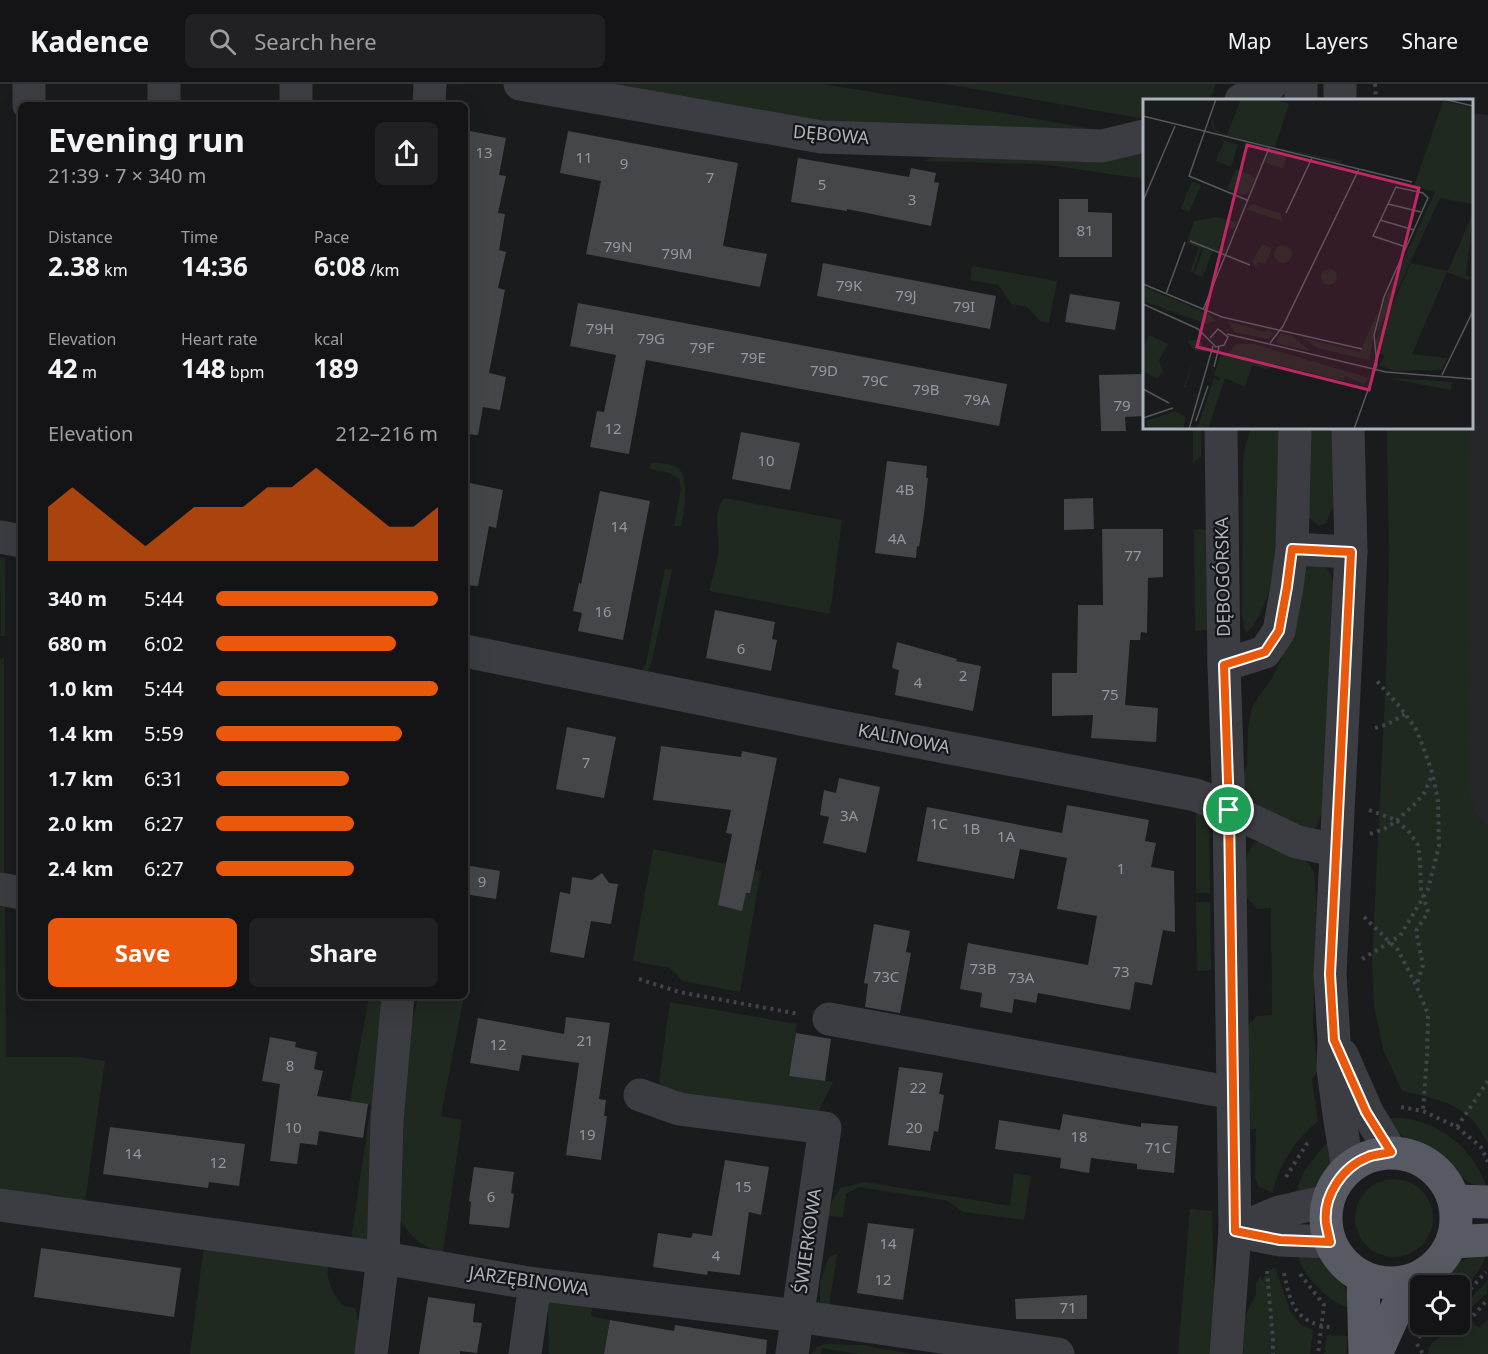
<!DOCTYPE html>
<meta charset="utf-8">
<style>
:root{--surface:#141416;--page:#212123;--text:#f1f3f6;--muted:#9d9ea1;--line:#333335;--accent:#ea580c}
body{margin:0;font-family:"Noto Sans",sans-serif;background:var(--page);color:var(--text);height:100vh;display:flex;flex-direction:column;font-size:22px;white-space:nowrap}
*{box-sizing:border-box;margin:0}
p{font-size:20px;color:var(--muted)}
.icon{flex:none;width:33px;height:33px;fill:none;stroke:currentColor;stroke-width:2;stroke-linecap:round;stroke-linejoin:round}
.map{position:relative;flex:1;overflow:hidden}
.sheet{position:absolute;left:18px;top:18px;width:450px;height:897px;display:flex;flex-direction:column;background:var(--surface);border-radius:9px;box-shadow:0 6px 24px #0002,0 0 0 2px var(--line)}
.sheet>*{flex:none}
.fabs{position:absolute;left:1410px;top:1191px;display:grid;gap:12px}
.fabs a{display:grid;place-items:center;width:60px;height:60px;border-radius:9px;background:var(--surface);box-shadow:0 6px 24px #0002,0 0 0 2px var(--line);font-size:30px}
.pin{position:absolute;display:grid;place-items:center;width:51px;height:51px;color:#fff;margin:-26px;border:3px solid #fff;border-radius:50%;box-shadow:0 2px 6px #0007}
.round{display:grid;place-items:center;flex:none;width:63px;height:63px;border-radius:9px;background:var(--page)}
.overview{display:flex;align-items:center;justify-content:space-between;height:102px;padding:0 30px}
h1{font-size:33px;font-weight:700;line-height:45px}
.stats{display:grid;grid-template-columns:repeat(3,1fr);gap:9px;height:102px;padding:6px 30px}
.stats div{display:grid;align-content:center}
.stats b{font-size:26px;font-weight:700}
.stats small{font-size:16px;font-weight:400}
.stats p{font-size:16px}
.chart{height:168px;padding:12px 30px}
.chart p{display:flex;justify-content:space-between}
.chart svg{width:100%;height:108px;margin-top:6px;fill:var(--accent);opacity:.7}
.primary-button{display:flex;gap:12px;margin-top:auto;padding:12px 30px}
.primary-button a{flex:1;height:69px;border-radius:9px;background:var(--accent);color:#fff;font-size:24px;font-weight:700;line-height:69px;text-align:center}
.primary-button a+a{background:var(--page);color:var(--text)}
ul{padding:0 30px;list-style:none;font-size:20px}
li{display:grid;grid-template-columns:96px 72px 1fr;align-items:center;height:45px}
li i{height:15px;border-radius:8px;background:var(--accent)}
header{display:flex;align-items:center;gap:36px;box-sizing:border-box;height:84px;padding:0 30px;background:var(--surface);border-bottom:2px solid var(--line)}
header strong{font-size:28px}
nav{display:flex;gap:33px;margin-inline-start:auto;font-size:21px}
.search{width:420px;height:54px;background:var(--page);display:flex;align-items:center;gap:15px;box-sizing:border-box;padding:0 21px;border-radius:9px;color:var(--muted);font-size:22px}
.map>svg:first-child{display:block}
.built{fill:#26272a}
.green{fill:#202920}
.building{fill:#44464a}
.lines{fill:none;stroke-linecap:round;stroke-linejoin:round}
.path{stroke:#414449;stroke-width:4;stroke-dasharray:3 4.5;stroke-linecap:butt}
.minor{stroke:#3b3d42;stroke-width:33}
.major{stroke:#575a62;stroke-width:33}
.route-casing{stroke:#fff;stroke-width:12}
.route{stroke:#ea580c;stroke-width:8}
.labels{text-anchor:middle;stroke-width:4.5;stroke-linejoin:round;paint-order:stroke}
.number-label{font-size:15px;fill:#9398a0}
.street-label{font-size:18px;fill:#adb3bd;stroke:#151618}
.inset-road{fill:none;stroke:#55585d;stroke-width:1.5}
.view{fill:#c02865;fill-opacity:0.15;stroke:#c02865;stroke-width:3}
.inset-edge{fill:none;stroke:#adb3bd;stroke-width:3}
</style>
<header>
<strong>Kadence</strong>
<div class="search"><svg class="icon" aria-label="search" viewBox="0 0 24 24"><circle cx="10" cy="10" r="6"/><path d="M15 15l6 6"/></svg>Search here</div>
<nav><a>Map</a><a>Layers</a><a>Share</a></nav>
</header>
<div class="map">
<svg width="1488" height="1270" viewBox="0 0 1488 1270">
<rect width="100%" height="100%" fill="#1a1b1d"/>
<path class="built" d="M1472,29l16,2v724l-29,-16 6,-395h7z"/>
<g class="green">
<path d="M605,0h217l193,31 86,16 -247,-2z"/>
<path d="M946,0h270l-2,8 -6,8h-64v19z"/>
<path d="M1144,62v33l-102,-15 -119,-3 14,-5z"/>
<path d="M972,182l85,15 -8,42 -9,-2 -13,-14 -15,-3 -14,-19 -28,-5z"/>
<path d="M1193,344h9l-1,29 -8,6z"/>
<path d="M1251,344h37l-14,151 -14,35 -6,11 -7,8 -3,-5 -2,-13 1,-151 1,-13z"/>
<path d="M1304,344h29l1,77 -8,18 -7,3 -10,-8z"/>
<path d="M1387,344h83l-1,352c3,18 1,35 19,45v318c-4,-7 -8,-14 -13,-20 -19,-22 -47,-26 -73,-32l-19,-42 -9,-43 -2,-44 14,-286 3,-116z"/>
<path d="M651,379c7,0 17,0 24,3 16,7 9,47 6,60h-7l7,-37 -2,-10 -9,-6 -20,-4z"/>
<path d="M724,414l118,22 -12,94 -121,-23c3,-13 8,-25 9,-38 3,-19 -7,-38 6,-55z"/>
<path d="M1194,445l13,1v100l-12,1z"/>
<path d="M0,474h5v78h-4z"/>
<path d="M1315,479c13,1 15,10 19,21l-11,225 -6,17 -7,6 -64,-33c-3,-12 -5,-22 1,-34l1,-34 3,-21 7,-13 13,-17 10,-20 6,-20 15,-64 5,-7z"/>
<path d="M665,485l7,1 -20,91 -6,17 -7,-1 7,-14z"/>
<path d="M4,573v224h-4v-221z"/>
<path d="M1196,721l13,3 1,85h-14z"/>
<path d="M1270,755l33,17 11,16 3,34 -4,119 5,45 -6,9 6,42c-22,18 -40,44 -45,72l-15,-7 -3,-9 1,-48h-10l-1,-101 12,-12 15,-1 -1,-107 -14,1 -14,-16c1,-20 -1,-35 12,-51z"/>
<path d="M653,765l108,22 -21,121 -57,-11 -13,-13 -37,-7z"/>
<path d="M0,812l5,1 1,160h73l26,4 -20,141 -77,-11 -8,-2z"/>
<path d="M1196,818h14l1,68 -14,1z"/>
<path d="M369,912h18l-17,247 -19,-3 20,-135 -21,-4z"/>
<path d="M418,912h46l-23,120 21,4 -19,133c-25,-8 -34,-18 -47,-40l14,-186 5,-15z"/>
<path d="M670,918l127,22 -8,52 44,6 -14,28 -7,3 -142,-17 -11,-15z"/>
<path d="M1392,1034c42,-2 84,31 95,71 -25,-5 -31,-20 -50,-33 -8,-5 -17,-8 -25,-13 -10,-6 -17,-15 -24,-23z"/>
<path d="M1331,1055c2,24 3,33 -12,53h-23l7,-19 15,-20z"/>
<path d="M1014,1089l17,3 -7,44 -61,-8 -15,-11 -89,-14 -13,7 -3,23 -15,-1 4,-15 8,-13 25,-6 145,24z"/>
<circle cx="1394" cy="1134" r="39"/>
<path d="M1190,1125l22,2 2,85 -5,58h-31z"/>
<path d="M204,1161l125,17c-1,5 -2,10 -1,15 2,8 9,26 17,29 2,1 8,1 10,2 5,15 6,31 -1,46h-164z"/>
<path d="M1487,1168c-4,16 -16,29 -27,41v-7h-31c19,-17 33,-28 58,-34z"/>
<path d="M837,1170l-9,60 -8,-10v-22l9,-25z"/>
<path d="M1297,1170c8,1 18,1 25,4 19,9 25,32 28,50 -17,-3 -39,-25 -47,-40 -3,-4 -4,-9 -6,-14z"/>
<path d="M1275,1183l15,44 10,13 13,6 -3,24h-71l6,-38 11,-21v-12l5,-8 1,6 2,-4 6,-4v-3z"/>
<path d="M1488,1196l-1,13 -27,25v-10l10,-9z"/>
<path d="M548,1213l46,1 -3,18 19,4 -6,34h-55z"/>
<path d="M1488,1236v34h-60l1,-6 4,-7 29,-13 10,-7 6,7z"/>
<path d="M1327,1251l21,1 -2,18h-22z"/>
<path d="M826,1260l37,1 49,9h-54l-36,-6 -1,6h-10l6,-7z"/>
</g>
<g class="building">
<path d="M465,46l41,8 -7,37 7,1 -8,37 7,1 -6,36 7,2 -8,36 7,2 -16,83 17,4 -6,33 -17,-3 -5,28 -13,-1z"/>
<path d="M568,47l170,32 -15,83 44,8 -7,33 -174,-33 15,-73 -41,-8z"/>
<path d="M798,74l111,19 2,-9 25,5 -2,9 5,1 -8,43 -84,-17v2l-56,-9z"/>
<path d="M1059,115h29v13l24,1v44h-53z"/>
<path d="M823,179l173,33 -6,33 -173,-33z"/>
<path d="M1070,210l50,8 -5,28 -50,-8z"/>
<path d="M578,219l429,81 -8,42 -353,-66 -17,94 -39,-7 7,-36 7,1 12,-57 -46,-9z"/>
<path d="M1143,290l1,42 -19,1 1,14h-25l-2,-56z"/>
<path d="M741,348l59,11 -10,47 -58,-11z"/>
<path d="M887,377l40,5 -1,12h2l-4,36 -5,33 -2,-1 -1,12 -41,-5z"/>
<path d="M465,398l38,8 -7,38 -7,-2 -11,60 -13,-1z"/>
<path d="M600,407l50,10 -27,139 -45,-9 4,-18 -9,-2 6,-28 2,1z"/>
<path d="M1093,414l1,31 -30,1v-31z"/>
<path d="M1102,445h61v48l-15,1 -1,55 -6,-1 -1,8h-10l-5,65 33,3 -2,34 -65,-4 2,-23 -41,1v-43h25l1,-68h25z"/>
<path d="M715,526l60,12 -3,17 5,1 -6,31 -65,-13z"/>
<path d="M897,558l60,17 -1,2 25,5 -8,45 -78,-16 4,-25 -7,-2z"/>
<path d="M567,643l49,10 -12,61 -48,-9z"/>
<path d="M661,662l80,11 1,-6 35,7 -27,135h-4l-4,18 -24,-6 14,-71 -6,-1 5,-23 -78,-10z"/>
<path d="M839,694l41,9 -14,66 -43,-10 6,-26 -9,-2 4,-25 12,3z"/>
<path d="M1067,721l82,15 -4,21 11,2 -5,24 23,4 1,61 -12,-2 -11,55 -17,-3 -5,28 -92,-17 -2,10 -22,-4 -2,14 -32,-6 2,-14 -22,-4 8,-46 120,22 9,-49 -40,-7 10,-51 -47,-9 -6,30 -97,-18 10,-54 135,26z"/>
<path d="M465,781l35,6 -4,28 -31,-5z"/>
<path d="M602,789l7,10 9,1 -7,40 -20,-3 -7,37 -34,-6 10,-60 10,2 2,-17 20,3z"/>
<path d="M874,840l36,7 -4,21 5,1 -11,60 -35,-6 3,-23 -4,-1z"/>
<path d="M566,933l44,6 -11,76 7,1 -2,16h3l-6,44 -35,-5 13,-92 -57,-8 -3,16 -49,-8 8,-45 86,16z"/>
<path d="M796,949l35,6 -6,42 -36,-5z"/>
<path d="M270,953l26,5 -1,5 22,5 -3,17 9,2 -6,25 51,8 -5,34 -44,-7 -2,14 -17,-2 -3,21 -27,-3 10,-77 -18,-3z"/>
<path d="M899,983l44,6 -4,21 5,1 -6,37 -4,-1 -4,20 -42,-6z"/>
<path d="M1063,1030l78,13v-4l37,3 -4,47 -37,-4v-5l-46,-6 -2,15 -29,-5 1,-10 -66,-9 4,-29 61,10z"/>
<path d="M110,1043l135,17 -6,42 -30,-4 -1,6 -105,-14z"/>
<path d="M725,1076l44,7 -8,48 -12,-3 -9,63 -32,-4 -1,4 -54,-8 5,-34 33,5 2,-5 19,3z"/>
<path d="M474,1083l40,5 -3,21 3,1 -5,34 -40,-4 2,-22 -2,-1z"/>
<path d="M868,1139l46,6 -11,71 -46,-7z"/>
<path d="M41,1164l140,20 -7,49 -140,-20z"/>
<path d="M1087,1211v24h-71l-1,-20z"/>
<path d="M428,1213l47,7 -2,18 9,1 -5,30 -17,-2v3h-41z"/>
<path d="M610,1236l64,11 1,-6 92,15 -1,14h-162z"/>
</g>
<g class="lines">
<g class="path">
<path d="M1375,0l1,16"/>
<path d="M1375,644l13,-4 17,-10"/>
<path d="M1369,726l27,10 14,13 8,12 2,16 1,28 7,23 -12,19 7,34 -6,19"/>
<path d="M1370,750l14,-5 10,-6 22,-20 9,-11 7,-17"/>
<path d="M1364,833l34,33 18,35 12,29 -1,41 -4,56"/>
<path d="M1362,875l38,-23 28,-47 11,-43 -1,-45 -5,-26 -11,-31 -6,-15 -16,-22 -23,-26"/>
<path d="M639,895l40,13 120,22"/>
<path d="M1401,1023l22,4 34,16 24,20 7,15"/>
<path d="M1457,1043l31,-46"/>
<path d="M1286,1093l20,-32 4,-4"/>
<path d="M1267,1187l6,69v14"/>
<path d="M1284,1189c7,34 12,50 50,55"/>
<path d="M1300,1190l24,31 -6,49"/>
<path d="M1460,1216l26,-28"/>
<path d="M1460,1239l15,-9 13,-15"/>
<path d="M1418,1253l34,-10 5,-3"/>
<path d="M1417,1260l6,10"/>
</g>
<g class="minor">
<path d="M520,0l301,53 281,9 42,-10"/>
<path d="M1340,0v16"/>
<path d="M1241,16l30,-16"/>
<path d="M1301,16v-16"/>
<path d="M29,21v-21"/>
<path d="M164,21v-21"/>
<path d="M296,21v-21"/>
<path d="M429,21l1,-21"/>
<path d="M1221,344l3,237 5,145 6,421 -9,123"/>
<path d="M1348,344l3,124 -21,422 4,66 -1,29 7,52 8,48"/>
<path d="M0,453l21,4"/>
<path d="M1292,465l59,3"/>
<path d="M465,567l365,74 366,70 17,7 84,40 39,8"/>
<path d="M1224,581l41,-13 14,-21 8,-44 5,-38 3,-121"/>
<path d="M0,805l21,4"/>
<path d="M829,935l404,74"/>
<path d="M1342,971l25,57 24,40"/>
<path d="M640,1011l39,14 146,19 -33,226"/>
<path d="M0,1121l383,53 152,26 262,32 261,38"/>
<path d="M1235,1147l44,-19 49,-11"/>
<path d="M1235,1147l45,9 50,2"/>
<path d="M371,1270l12,-96 4,-137 11,-125"/>
<path d="M525,1270l10,-70"/>
</g>
<g class="major">
<circle cx="1391" cy="1134" r="65"/>
<path d="M1455,1117l33,1"/>
<path d="M1452,1158l36,-2"/>
<path d="M1363,1193l2,77"/>
<path d="M1376,1270l33,-73"/>
</g>
</g>
<g class="lines">
<g class="route-casing">
<path id="route" d="M1292,465l59,3 -21,422 4,66 32,72 25,40c-7,2 -16,2 -23,5 -26,10 -45,39 -42,66 1,7 3,13 4,19l-50,-2 -45,-9 -6,-421 -5,-145 41,-13 14,-21 8,-44z"/>
</g>
<use href="#route" class="route"/>
</g>
<g class="labels">
<g class="number-label">
<text x="484" y="74">13</text>
<text x="584" y="79">11</text>
<text x="624" y="85">9</text>
<text x="710" y="99">7</text>
<text x="822" y="106">5</text>
<text x="912" y="121">3</text>
<text x="1085" y="152">81</text>
<text x="618" y="168">79N</text>
<text x="677" y="175">79M</text>
<text x="849" y="207">79K</text>
<text x="906" y="217">79J</text>
<text x="964" y="228">79I</text>
<text x="600" y="250">79H</text>
<text x="651" y="260">79G</text>
<text x="702" y="269">79F</text>
<text x="753" y="279">79E</text>
<text x="824" y="292">79D</text>
<text x="875" y="302">79C</text>
<text x="926" y="311">79B</text>
<text x="977" y="321">79A</text>
<text x="1122" y="327">79</text>
<text x="613" y="350">12</text>
<text x="766" y="382">10</text>
<text x="905" y="411">4B</text>
<text x="619" y="448">14</text>
<text x="897" y="460">4A</text>
<text x="1133" y="477">77</text>
<text x="603" y="533">16</text>
<text x="741" y="570">6</text>
<text x="963" y="597">2</text>
<text x="918" y="604">4</text>
<text x="1110" y="616">75</text>
<text x="586" y="684">7</text>
<text x="849" y="737">3A</text>
<text x="939" y="745">1C</text>
<text x="971" y="750">1B</text>
<text x="1006" y="758">1A</text>
<text x="1121" y="790">1</text>
<text x="482" y="803">9</text>
<text x="983" y="890">73B</text>
<text x="1121" y="893">73</text>
<text x="886" y="898">73C</text>
<text x="1021" y="899">73A</text>
<text x="585" y="962">21</text>
<text x="498" y="966">12</text>
<text x="290" y="987">8</text>
<text x="918" y="1009">22</text>
<text x="293" y="1049">10</text>
<text x="914" y="1049">20</text>
<text x="587" y="1056">19</text>
<text x="1079" y="1058">18</text>
<text x="1158" y="1069">71C</text>
<text x="133" y="1075">14</text>
<text x="218" y="1084">12</text>
<text x="743" y="1108">15</text>
<text x="491" y="1118">6</text>
<text x="888" y="1165">14</text>
<text x="716" y="1177">4</text>
<text x="883" y="1201">12</text>
<text x="1068" y="1229">71</text>
</g>
<g class="street-label">
<text transform="translate(831 51) rotate(5)" y="6">DĘBOWA</text>
<text transform="translate(1223 493) rotate(-91)" y="6">DĘBOGÓRSKA</text>
<text transform="translate(904 655) rotate(11)" y="6">KALINOWA</text>
<text transform="translate(808 1157) rotate(-82)" y="6">ŚWIERKOWA</text>
<text transform="translate(529 1197) rotate(8)" y="6">JARZĘBINOWA</text>
</g>
</g>
<g transform="translate(1143 15)">
<rect width="330" height="330" fill="#1a1b1d"/>
<path d="M98,0h34l14,5 -14,43 68,14 -3,2 -116,-28 -10,-4 -3,-10 2,-1 2,10 12,5zM300,2l30,7v96l-33,-6 -64,138 8,-34 51,-110 -21,-6zM78,41l27,7 -10,-2 -7,22 -15,-6 8,-19zM127,51l33,8 7,1 -1,2 -22,-5 -4,13 -18,-7zM93,70l19,8 -6,16 -7,2 -15,-6zM49,83l4,1 5,3 -12,26 -8,-4zM110,105l28,10 1,7 -36,-12zM330,114l-7,62 7,3 -6,2 -20,-8 -35,82 35,4 -5,12 -48,1 -15,-6 5,-9 -7,-4 -2,-9 36,-80 37,8zM74,118l20,5 -2,6h-8l-9,20 8,1 -3,4 -22,-5 -8,25 -3,-1 9,-24 -12,-5 7,-22zM119,145l10,4 -7,16 -7,-2 -2,5 -4,-5zM131 155a9 9 0 1 1 18 0a9 9 0 1 1-18 0ZM60,150l10,2 -11,26 -8,-3zM178 178a8 8 0 1 1 16 0a8 8 0 1 1-16 0ZM0,187l67,29 6,6 -10,3 -63,-23zM235,212l-9,49 -52,-12 -14,-10 57,14zM85,222l36,11 4,-3 6,6 -6,4 -34,-7zM137,234l12,3 18,15 -34,-8zM6,236l19,9 -9,16 4,11 -6,8 -14,-8v-23zM56,240l8,13 -11,-1 -10,35 3,1h-5l12,-35 -9,-11zM93,245h18l115,34 -5,6 -19,-8 -2,5 -68,-17 -9,5 -14,-4 -7,22 -20,-9 -17,51h-11l17,-51 5,3 2,-3 -7,-3 6,-19 9,-3zM244,279l55,3 10,1 -1,8zM32,312l11,6 -3,12h-34l-3,-8z" fill="#202920"/>
<path class="inset-road" d="M73,0l-27,77 58,24M300,0l30,7M0,17l269,66M0,102l32,-75M245,105l33,8M143,114l26,-55M237,121l34,10M47,142l60,24M0,185l79,33 140,32M23,195l19,-52M0,205l55,25 18,18 8,-2 4,-8 -10,-8 -8,9M60,211l66,-162M84,235l159,38 87,7M127,244l13,-17 76,-157M71,268l5,-20M299,276l31,-64M0,290l26,14M0,319l30,-10M53,322l12,-35M46,330l24,-83M211,330l23,-64 -3,-30 10,-38 44,-99 -5,-5 -27,-6 -23,49 33,11"/>
<path class="view" d="M104,46l172,43 -50,202 -172,-43z"/>
<rect width="330" height="330" class="inset-edge"/>
</g>
</svg>
<div class="fabs">
<a><svg class="icon" aria-label="locate" viewBox="0 0 24 24"><circle cx="12" cy="12" r="6"/><path d="M12 2v4M12 18v4M2 12h4M18 12h4"/></svg></a>
</div>
<div class="pin" style="left:1229px;top:726px;background:#1e9e55"><svg class="icon" aria-label="arrive" viewBox="0 0 24 24"><path d="M6 21V4h12l-3 4 3 4H6"/></svg></div>
<section class="sheet">
<div class="overview"><div><h1>Evening run</h1><p>21:39 · 7 × 340 m</p></div><a class="round"><svg class="icon" aria-label="share" viewBox="0 0 24 24"><path d="M12 15V3M7 8l5-5 5 5M5 13v7h14v-7"/></svg></a></div>
<div class="stats">
<div><p>Distance</p><b>2.38<small> km</small></b></div>
<div><p>Time</p><b>14:36</b></div>
<div><p>Pace</p><b>6:08<small> /km</small></b></div>
</div>
<div class="stats">
<div><p>Elevation</p><b>42<small> m</small></b></div>
<div><p>Heart rate</p><b>148<small> bpm</small></b></div>
<div><p>kcal</p><b>189</b></div>
</div>
<div class="chart"><p><span>Elevation</span>212–216 m</p>
<svg viewBox="0 0 160 44" preserveAspectRatio="none"><path d="M0 44V22L10 14L20 22L30 30L40 38L50 30L60 22L70 22L80 22L90 14L100 14L110 6L120 14L130 22L140 30L150 30L160 22V44z"/></svg>
</div>
<ul>
<li><b>340 m</b>5:44<i style="width:100%"></i></li>
<li><b>680 m</b>6:02<i style="width:81%"></i></li>
<li><b>1.0 km</b>5:44<i style="width:100%"></i></li>
<li><b>1.4 km</b>5:59<i style="width:84%"></i></li>
<li><b>1.7 km</b>6:31<i style="width:60%"></i></li>
<li><b>2.0 km</b>6:27<i style="width:62%"></i></li>
<li><b>2.4 km</b>6:27<i style="width:62%"></i></li>
</ul>
<div class="primary-button"><a>Save</a><a>Share</a></div>
</section>
</div>
